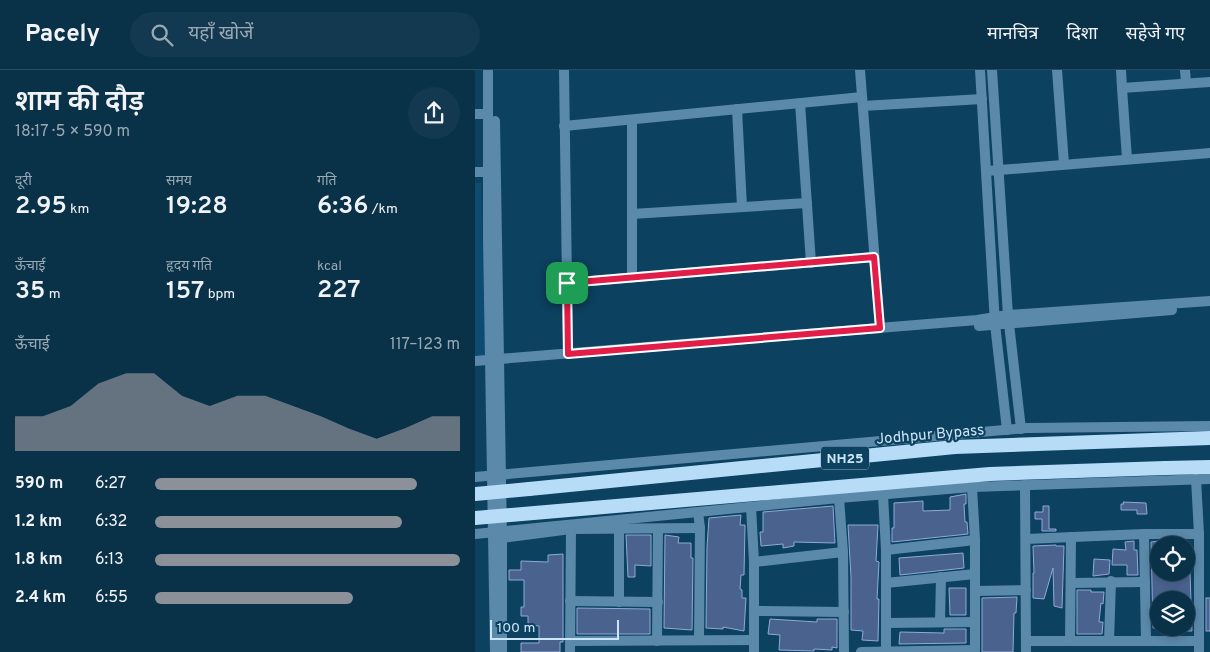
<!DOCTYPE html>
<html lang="hi">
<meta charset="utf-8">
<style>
:root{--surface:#093148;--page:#12394f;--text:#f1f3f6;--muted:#99a9b4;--line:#294c60;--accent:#8c9099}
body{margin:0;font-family:Overpass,"Noto Sans Devanagari",sans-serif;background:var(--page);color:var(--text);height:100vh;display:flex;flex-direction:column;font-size:19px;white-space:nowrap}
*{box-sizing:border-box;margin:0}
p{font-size:16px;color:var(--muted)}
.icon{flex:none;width:28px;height:28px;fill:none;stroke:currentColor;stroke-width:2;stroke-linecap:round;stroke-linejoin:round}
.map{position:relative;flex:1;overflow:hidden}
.panel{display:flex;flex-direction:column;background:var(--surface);width:475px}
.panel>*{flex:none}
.controls{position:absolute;left:675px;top:466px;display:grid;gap:10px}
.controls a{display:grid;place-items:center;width:45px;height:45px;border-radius:50%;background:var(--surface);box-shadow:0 2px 8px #0003,0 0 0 1px var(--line);font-size:25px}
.scale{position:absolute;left:15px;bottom:12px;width:129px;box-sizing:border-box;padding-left:5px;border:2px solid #cce5f9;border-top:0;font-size:14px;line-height:18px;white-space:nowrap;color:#cce5f9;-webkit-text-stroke:4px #0c4160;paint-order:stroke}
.pin{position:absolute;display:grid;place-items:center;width:42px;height:42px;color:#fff;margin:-21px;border-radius:10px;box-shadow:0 2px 8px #0006}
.round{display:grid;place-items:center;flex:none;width:52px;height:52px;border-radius:26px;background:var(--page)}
.head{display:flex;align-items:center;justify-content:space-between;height:85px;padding:0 15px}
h1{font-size:28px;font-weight:600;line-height:38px}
.stats{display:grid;grid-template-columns:repeat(3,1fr);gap:8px;height:85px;padding:5px 15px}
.stats div{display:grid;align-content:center}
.stats b{font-size:25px;font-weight:600}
.stats small{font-size:14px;font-weight:400}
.stats p{font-size:14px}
.chart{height:140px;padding:10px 15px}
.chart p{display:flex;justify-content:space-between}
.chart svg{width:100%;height:90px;margin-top:5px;fill:var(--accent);opacity:.7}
ul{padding:0 15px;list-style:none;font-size:16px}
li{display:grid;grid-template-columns:80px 60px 1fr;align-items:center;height:38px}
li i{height:12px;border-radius:6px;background:var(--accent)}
header{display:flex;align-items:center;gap:30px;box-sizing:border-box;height:70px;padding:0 25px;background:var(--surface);border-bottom:1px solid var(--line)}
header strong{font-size:24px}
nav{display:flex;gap:28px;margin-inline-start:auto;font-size:18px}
.search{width:350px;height:45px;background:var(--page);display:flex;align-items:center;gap:12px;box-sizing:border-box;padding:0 18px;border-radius:28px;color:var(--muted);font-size:19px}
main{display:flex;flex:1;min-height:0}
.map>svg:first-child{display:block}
.built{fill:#0c4c71}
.building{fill:#4a638e;stroke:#8eaad9}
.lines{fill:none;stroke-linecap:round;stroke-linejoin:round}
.minor{stroke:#5b89aa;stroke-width:10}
.tertiary{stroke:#5b89aa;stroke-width:10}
.trunk{stroke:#b6dcf8;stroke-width:14}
.trunk-bridge{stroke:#b6dcf8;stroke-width:14}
.route-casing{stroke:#fff;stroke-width:10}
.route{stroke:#e11d48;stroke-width:6}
.labels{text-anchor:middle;stroke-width:4.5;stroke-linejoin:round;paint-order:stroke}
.shield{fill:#0c4160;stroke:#92b4cb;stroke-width:1}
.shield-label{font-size:14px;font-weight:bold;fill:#cce5f9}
.street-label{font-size:15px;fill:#cce5f9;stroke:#0c4160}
</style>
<header>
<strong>Pacely</strong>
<div class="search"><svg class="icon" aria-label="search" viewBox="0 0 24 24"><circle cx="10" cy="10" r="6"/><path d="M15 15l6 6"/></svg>यहाँ खोजें</div>
<nav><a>मानचित्र</a><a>दिशा</a><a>सहेजे गए</a></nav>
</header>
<main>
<section class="panel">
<div class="head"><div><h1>शाम की दौड़</h1><p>18:17 · 5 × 590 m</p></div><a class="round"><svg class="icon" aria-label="share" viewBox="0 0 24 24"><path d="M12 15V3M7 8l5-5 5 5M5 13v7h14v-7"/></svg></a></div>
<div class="stats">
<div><p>दूरी</p><b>2.95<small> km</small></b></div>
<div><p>समय</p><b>19:28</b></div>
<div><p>गति</p><b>6:36<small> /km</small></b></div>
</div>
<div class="stats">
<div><p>ऊँचाई</p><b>35<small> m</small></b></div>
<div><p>हृदय गति</p><b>157<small> bpm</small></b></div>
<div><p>kcal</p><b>227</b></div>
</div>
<div class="chart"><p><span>ऊँचाई</span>117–123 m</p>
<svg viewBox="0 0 160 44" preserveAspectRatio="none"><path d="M0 44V27L10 27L20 22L30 11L40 6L50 6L60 17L70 22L80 17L90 17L100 22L110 27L120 33L130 38L140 33L150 27L160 27V44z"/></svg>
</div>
<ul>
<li><b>590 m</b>6:27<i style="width:86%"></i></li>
<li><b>1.2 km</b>6:32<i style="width:81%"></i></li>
<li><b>1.8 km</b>6:13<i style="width:100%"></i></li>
<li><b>2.4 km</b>6:55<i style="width:65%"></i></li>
</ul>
</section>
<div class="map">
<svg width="735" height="582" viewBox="0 0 735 582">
<rect width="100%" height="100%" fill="#0c4160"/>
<path class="built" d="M0,113h6l4,173 -10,1z"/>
<g class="building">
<path d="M491,424v10h-2l1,18h2l1,12 -76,8v-14h2v-25l29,-2v10l27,-1v-13z"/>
<path d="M648,432l23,1 1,11h-10v-4h-16v-6h3z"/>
<path d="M358,436l2,37 -41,-1v4l-11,2v-4l-22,2 -1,-14h3v-20z"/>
<path d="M568,436h6v23h7v2h-14v-12h-7v-7h8z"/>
<path d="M266,445l-1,10h5v2l-1,48h-3l-1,14 2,1v8h4l-2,33 -21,-4v2l-17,-1 1,-81 2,-29z"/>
<path d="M373,455h30l-2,36 3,1 -2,37h2l-1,42 -16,-1 1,-9 -12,-1v-53z"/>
<path d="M151,465h25v31l-16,-1v12h-7z"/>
<path d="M190,465l14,2 -1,6h13v15h2l-1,72 -28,-2z"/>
<path d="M659,471v9h3l1,25h-11v-10h-15l1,-16 13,1 -1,-8z"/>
<path d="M684,471v31h31l2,59h-6v-31h-27v28h-6l-2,-86z"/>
<path d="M581,475v1h8l-2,62 -8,-2 -1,-38 -9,31 -11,-1v-25h1l-1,-27z"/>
<path d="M488,483l1,15 -64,7 -1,-17z"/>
<path d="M88,484v88h-3v10h-39v-9h18v-17l-11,-1v-9h-7v-9h3v-27h-15v-10h12v-9l27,1v-7z"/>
<path d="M619,489l16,1 -1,14 -16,2z"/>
<path d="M474,518h17v27h-16z"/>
<path d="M602,520h14v2h13l-1,12 -2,-1 -2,19h4l-1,12h-25z"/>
<path d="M542,527l-1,16h-2l-1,39h-31v-54z"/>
<rect x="731" y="528" width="4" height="33"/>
<path d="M102,538l73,1v25h-73z"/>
<path d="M295,549l47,3v-3h20v29l-5,-1v3l-18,-1v2l-35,-1 1,-15 -12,-1z"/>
<path d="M469,559h22v14l-67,1 1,-12 44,1z"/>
</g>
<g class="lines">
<g class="minor">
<path d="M89,0l4,284"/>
<path d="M385,0l20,258"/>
<path d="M582,0l7,94"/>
<path d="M646,0l1,18"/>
<path d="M710,0l1,13"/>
<path d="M325,33l11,160"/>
<path d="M388,36l119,-7"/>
<path d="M262,39l5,98"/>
<path d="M0,44h13"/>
<path d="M157,50v157"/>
<path d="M89,56l298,-29"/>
<path d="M652,89l-5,-71 88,-6"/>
<path d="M512,101l223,-18"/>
<path d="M0,102h20"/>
<path d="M157,144l175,-11"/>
<path d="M92,213l307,-26"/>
<path d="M721,409l3,55v118"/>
<path d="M550,415l1,167"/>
<path d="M497,417l3,53v112"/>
<path d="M408,425l3,55v102"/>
<path d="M364,428l4,54 1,100"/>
<path d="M276,437l3,55v90"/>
<path d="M223,442l2,16 -1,112"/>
<path d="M144,459v73"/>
<path d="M669,464l2,107"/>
<path d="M27,468l69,-9 129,-1"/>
<path d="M551,469l118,-5h55"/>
<path d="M411,480l89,-10"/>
<path d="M279,492l89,-10"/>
<path d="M411,513l89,-9"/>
<path d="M597,513l73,-1"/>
<path d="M500,521l51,-1"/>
<path d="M95,531l88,1"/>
<path d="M279,541l90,1"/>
<path d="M465,552l1,-45"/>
<path d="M411,553l89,-1"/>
<path d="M95,571l184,-1"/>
<path d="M182,571l1,-112"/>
<path d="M551,571h173"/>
<path d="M595,571l1,-104"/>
<path d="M634,571l2,-60"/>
<path d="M95,582l1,-123"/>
<path d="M386,582l114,-2"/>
</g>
<g class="tertiary">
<path d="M13,0v171l7,411"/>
<path d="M505,0l15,254 12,106"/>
<path d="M517,0l16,245 13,114"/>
<path d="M20,51l7,417v114"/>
<path d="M504,256l193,-16"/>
<path d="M0,291l502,-41 31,-5 202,-14"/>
<path d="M0,407l552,-49 183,-2"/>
<path d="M0,464l364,-36 133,-11 238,-8"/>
</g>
<g class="trunk">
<path d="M690,398l45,-1"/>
<path d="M54,419l426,-42 255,-9"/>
</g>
<g class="trunk-bridge">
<path d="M0,424l54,-5"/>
<path d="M0,448l515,-44 175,-6"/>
</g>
</g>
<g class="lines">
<g class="route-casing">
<path id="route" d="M399,187l6,71 -312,26 -1,-71z"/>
</g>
<use href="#route" class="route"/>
</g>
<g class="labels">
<rect class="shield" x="346" y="376.5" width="48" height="23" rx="4"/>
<g class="shield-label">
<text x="370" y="393">NH25</text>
</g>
<g class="street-label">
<text transform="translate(455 364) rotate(-5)" y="5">Jodhpur Bypass</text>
</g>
</g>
</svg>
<div class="controls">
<a><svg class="icon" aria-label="locate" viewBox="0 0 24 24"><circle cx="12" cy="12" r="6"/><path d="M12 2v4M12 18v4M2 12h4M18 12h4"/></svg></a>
<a><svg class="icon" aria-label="layers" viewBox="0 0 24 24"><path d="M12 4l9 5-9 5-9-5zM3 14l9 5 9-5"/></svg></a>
</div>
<div class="scale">100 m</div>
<div class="pin" style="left:92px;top:213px;background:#1e9e55"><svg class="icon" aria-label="arrive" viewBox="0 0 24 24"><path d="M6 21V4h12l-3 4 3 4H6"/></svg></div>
</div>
</main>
